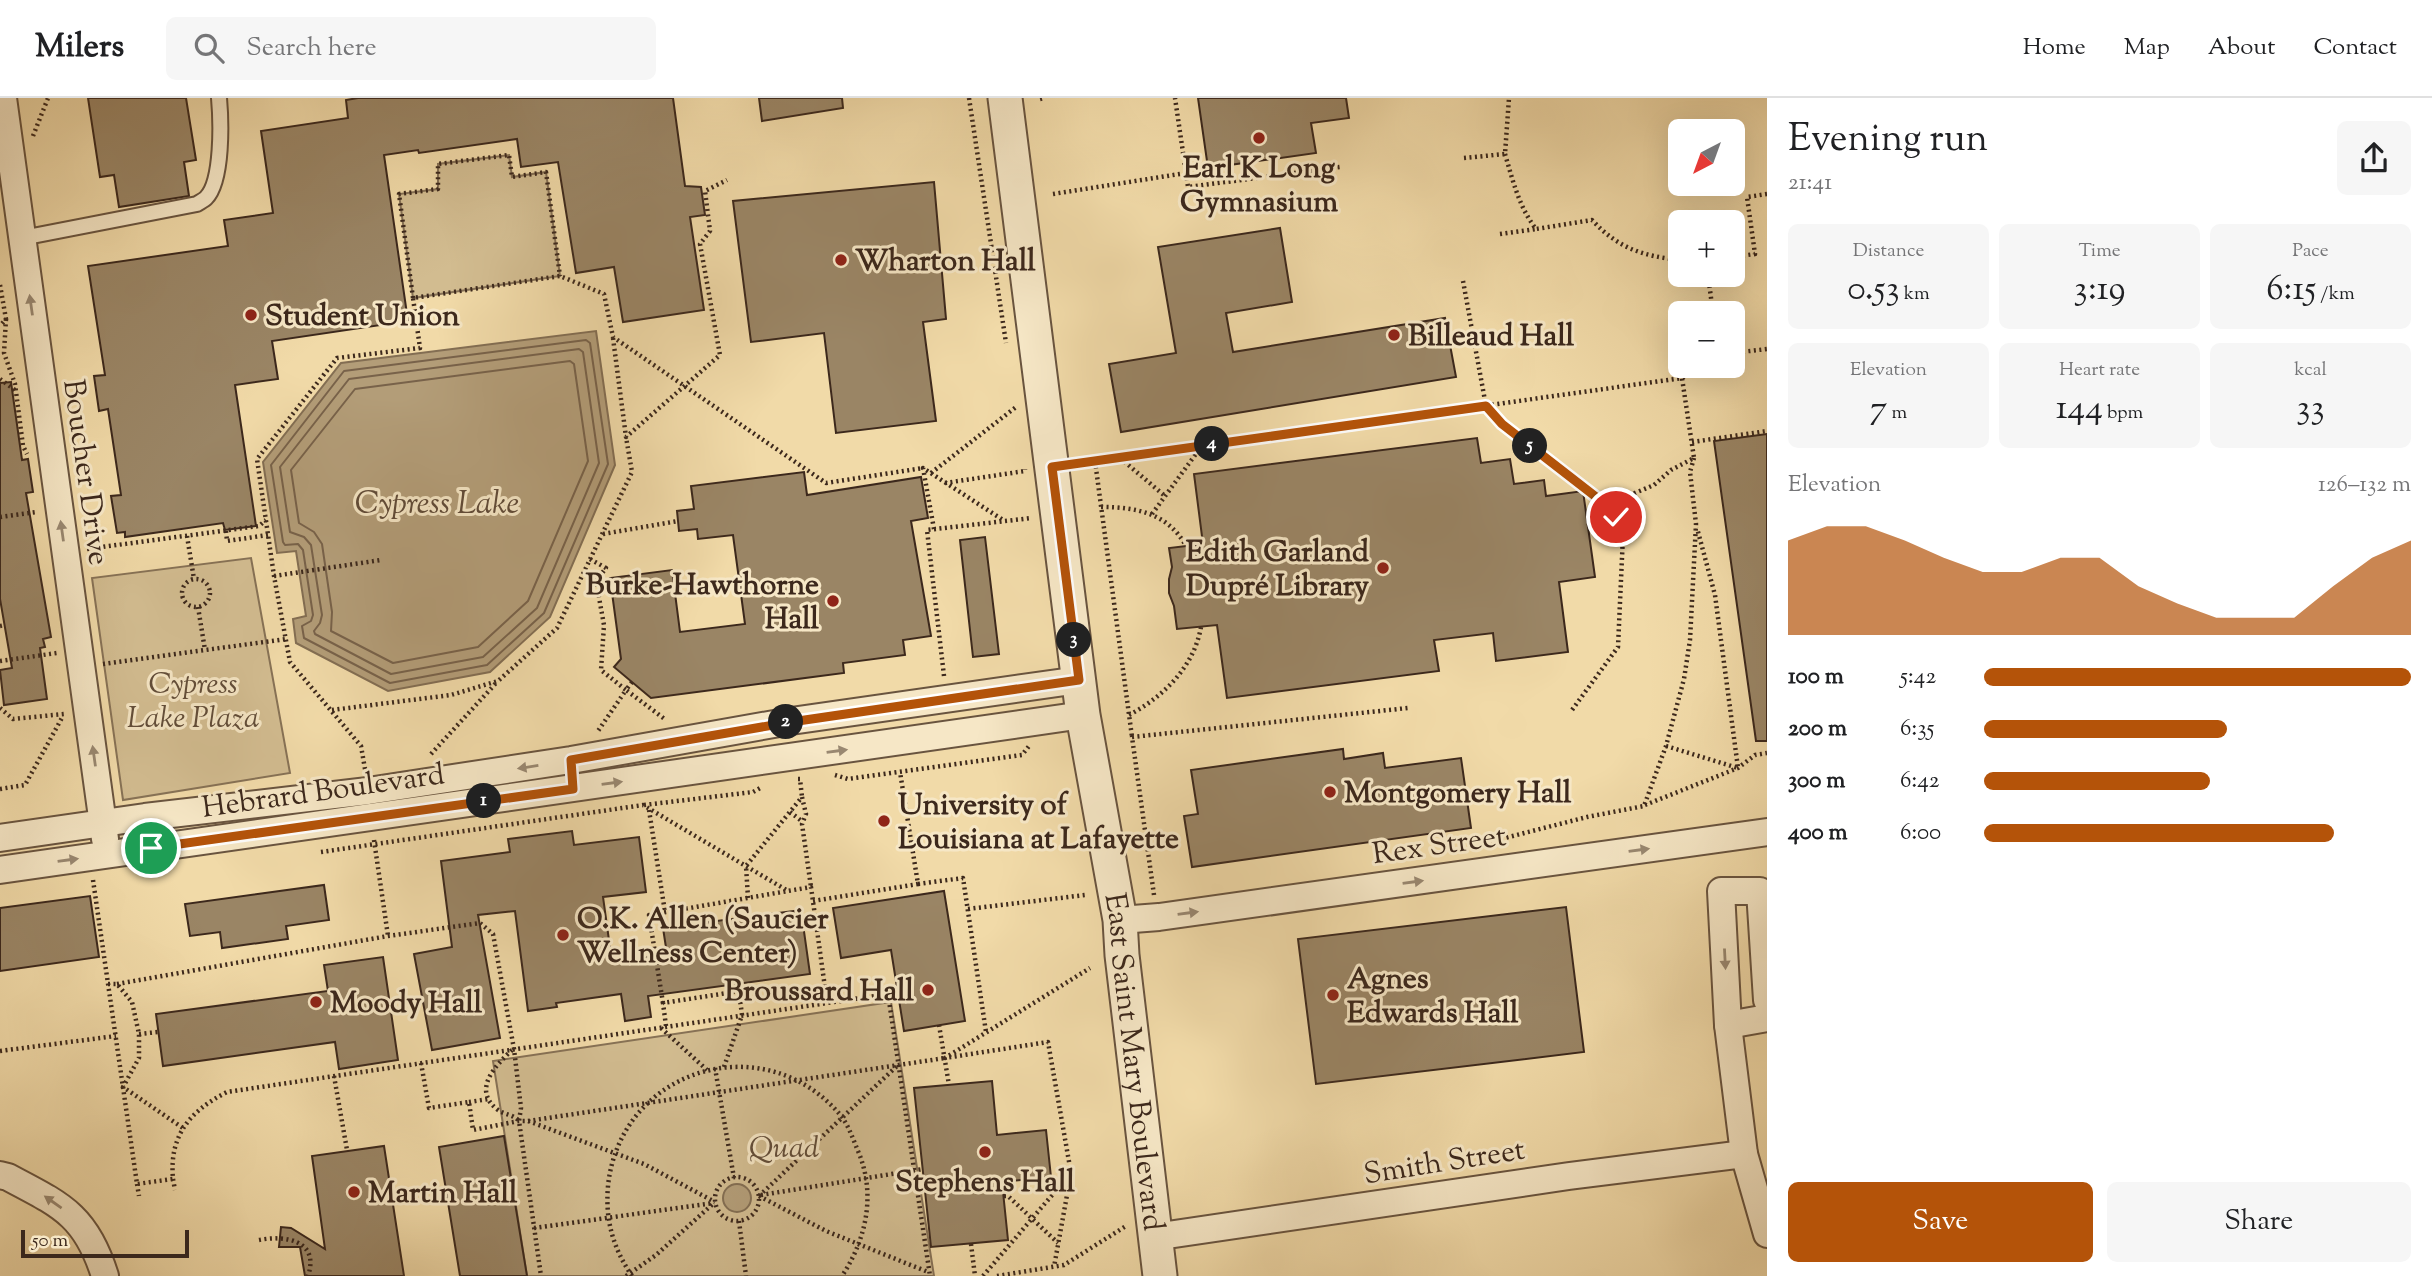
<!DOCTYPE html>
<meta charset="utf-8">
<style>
:root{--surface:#fff;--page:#f6f6f6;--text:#202124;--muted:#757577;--line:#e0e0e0;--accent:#b45309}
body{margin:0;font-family:"Sorts Mill Goudy",serif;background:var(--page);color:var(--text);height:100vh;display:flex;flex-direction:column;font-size:26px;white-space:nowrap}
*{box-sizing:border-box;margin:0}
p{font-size:23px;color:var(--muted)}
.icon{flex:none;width:38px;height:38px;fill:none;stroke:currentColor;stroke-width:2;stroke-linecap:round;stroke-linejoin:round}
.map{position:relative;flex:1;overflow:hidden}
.panel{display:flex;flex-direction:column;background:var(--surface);width:665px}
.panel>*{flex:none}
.needle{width:46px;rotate:221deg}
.tools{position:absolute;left:1668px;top:21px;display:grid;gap:14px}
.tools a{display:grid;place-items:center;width:77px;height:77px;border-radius:10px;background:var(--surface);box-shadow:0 7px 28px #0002;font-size:35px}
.scale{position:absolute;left:21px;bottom:18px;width:168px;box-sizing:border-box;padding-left:7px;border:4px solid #3c281c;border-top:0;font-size:19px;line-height:24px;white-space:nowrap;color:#3c281c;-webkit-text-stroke:5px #f6e7c6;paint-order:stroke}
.pin{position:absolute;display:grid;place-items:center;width:60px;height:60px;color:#fff;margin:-30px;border:4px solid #fff;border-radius:50%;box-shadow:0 2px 7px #0007}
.km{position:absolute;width:35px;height:35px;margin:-18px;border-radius:50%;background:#222;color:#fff;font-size:19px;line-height:35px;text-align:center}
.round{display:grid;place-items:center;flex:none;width:74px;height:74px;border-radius:10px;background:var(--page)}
.headline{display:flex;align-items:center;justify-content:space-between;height:119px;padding:0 21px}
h1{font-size:38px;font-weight:600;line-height:52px}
.metrics{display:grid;grid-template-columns:repeat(3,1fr);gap:10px;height:119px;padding:7px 21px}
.metrics div{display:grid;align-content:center;border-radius:10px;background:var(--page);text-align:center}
.metrics b{font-size:35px;font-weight:600}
.metrics small{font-size:19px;font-weight:400}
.metrics p{font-size:19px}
.chart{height:196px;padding:14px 21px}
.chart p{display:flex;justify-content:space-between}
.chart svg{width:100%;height:126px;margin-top:7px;fill:var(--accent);opacity:.7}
.button{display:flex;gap:14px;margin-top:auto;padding:14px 21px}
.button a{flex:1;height:80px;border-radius:10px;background:var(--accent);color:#fff;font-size:28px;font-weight:600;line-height:80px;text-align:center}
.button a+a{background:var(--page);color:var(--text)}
ul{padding:0 21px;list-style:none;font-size:23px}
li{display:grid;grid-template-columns:112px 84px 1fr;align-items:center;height:52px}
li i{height:18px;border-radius:9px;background:var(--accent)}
header{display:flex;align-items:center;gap:42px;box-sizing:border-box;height:98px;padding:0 35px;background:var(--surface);border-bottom:2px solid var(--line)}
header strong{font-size:33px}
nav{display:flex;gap:38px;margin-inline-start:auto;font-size:24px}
.search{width:490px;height:63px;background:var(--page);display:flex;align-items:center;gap:18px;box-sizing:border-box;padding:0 24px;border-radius:10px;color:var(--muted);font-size:26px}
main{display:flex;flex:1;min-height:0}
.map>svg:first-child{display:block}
.green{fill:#d2bc90;stroke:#877256;stroke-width:2}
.water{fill:#b39d78;stroke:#836e53;stroke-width:2}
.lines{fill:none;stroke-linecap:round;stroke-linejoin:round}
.shore{stroke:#78624a;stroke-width:2}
.building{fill:#9a8565;stroke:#3c281c;stroke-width:2}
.service-casing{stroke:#69543f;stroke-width:18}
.minor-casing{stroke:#69543f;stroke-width:30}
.tertiary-casing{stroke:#69543f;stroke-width:37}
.path{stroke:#3c281c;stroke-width:4.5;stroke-dasharray:2 3.5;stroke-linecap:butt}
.service{stroke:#f6e7c6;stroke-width:14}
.minor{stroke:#f6e7c6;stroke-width:26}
.tertiary{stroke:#f6e7c6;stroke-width:33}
.oneway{fill:#998871}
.route-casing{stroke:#fff;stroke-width:14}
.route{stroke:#b45309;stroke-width:9}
.poi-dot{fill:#8f2418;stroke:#f6e7c6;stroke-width:2.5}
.labels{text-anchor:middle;stroke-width:6;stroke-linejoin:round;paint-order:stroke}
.poi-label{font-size:30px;font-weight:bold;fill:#3c281c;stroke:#f6e7c6;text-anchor:start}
.street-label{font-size:30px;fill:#3c281c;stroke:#f6e7c6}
.park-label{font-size:30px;font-style:italic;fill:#624d39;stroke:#f6e7c6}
.water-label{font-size:32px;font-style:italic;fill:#604b38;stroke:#f6e7c6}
</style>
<header>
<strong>Milers</strong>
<div class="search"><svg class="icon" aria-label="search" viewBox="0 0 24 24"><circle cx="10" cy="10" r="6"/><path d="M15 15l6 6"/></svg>Search here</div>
<nav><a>Home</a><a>Map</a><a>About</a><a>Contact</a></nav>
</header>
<main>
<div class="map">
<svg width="1767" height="1178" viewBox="0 0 1767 1178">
<rect width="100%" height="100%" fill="#f1daa8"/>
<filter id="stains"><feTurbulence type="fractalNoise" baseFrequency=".00286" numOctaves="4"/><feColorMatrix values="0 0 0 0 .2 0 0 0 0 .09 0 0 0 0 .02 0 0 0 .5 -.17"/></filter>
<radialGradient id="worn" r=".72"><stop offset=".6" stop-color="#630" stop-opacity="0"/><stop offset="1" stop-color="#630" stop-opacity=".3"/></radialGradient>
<g class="green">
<path d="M509,57l3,22 34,-5 14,104 -147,22 -14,-104 39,-5v-25z"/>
<path d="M251,460l39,215 -167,27 -31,-222z"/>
<path d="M891,904l43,274h-407l-34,-215z"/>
</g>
<g class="water">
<path d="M596,233l19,134 -65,152 -60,55 -102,19 -92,-48 -3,-24 13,-3 -10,-65 -19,2 -14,-91 78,-99z"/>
<circle cx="737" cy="1100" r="14"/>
</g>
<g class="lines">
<g class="shore">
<path d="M586,242l4,3 18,121 -64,149 -57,52 -97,18 -86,-45 -2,-12 9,-5 2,-6 -10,-65 -5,-6 -13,1 -2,-3 -12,-77 73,-94z"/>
<path d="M579,251l4,3 16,111 -62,145 -54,49 -92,17 -76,-40 -1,-3 6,-8 2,-8 -11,-70 -7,-8 -14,-5 -10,-65 69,-88z"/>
<path d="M570,263l4,3 14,97 -60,140 -50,46 -85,16 -62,-32 1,-19 -10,-68 -8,-12 -15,-9 -8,-53 64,-81z"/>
</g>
</g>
<g class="building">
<path d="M88,0h98l10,62 -12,2 5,34 -70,11 -5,-32 -14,2z"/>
<path d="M358,0h315l12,88 16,1 4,28 -15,2 14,93 -81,12 -9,-55 -38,6 -18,-111 -37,5 -4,-28 -98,14 -1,-3 -34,5 24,166 -136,20 6,38 -43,6 21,141 -31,4 -2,-7 -98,14v-5l-8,1 -6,-37 10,-1 -13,-86 -9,2 -5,-35 11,-1 -17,-109 140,-20 -4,-26 49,-7 -12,-82 87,-13 -2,-18z"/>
<path d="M759,0h83l1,10 -81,13z"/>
<path d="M1198,0h148l3,20 -38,5 5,30 -108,15z"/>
<path d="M934,84l12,137 -23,3 13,99 -100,12 -12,-100 -73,9 -18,-141z"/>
<path d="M1280,130l12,74 -66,11 7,39 212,-34 11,59 -335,55 -12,-68 67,-11 -18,-106z"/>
<path d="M11,284l11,78 6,-1 5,33 -7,1 25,144 -8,2 2,8 -5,1 7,51 -43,6 -4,-35 12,-2 -12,-69v-216z"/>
<path d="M1767,336v307h-11l-42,-300z"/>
<path d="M1477,340l4,25 29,-4 4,25 30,-4 2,16 37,-5 12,86 -36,5 9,70 -72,9 -3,-28 -59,7 5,31 -212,27 -10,-73 -40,4 -3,-23 -5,-13v-14l3,-12 -3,-19 34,-4 -9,-70z"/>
<path d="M804,374l3,23 114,-18 7,41 -17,3 20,115 -28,4 2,15 -62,8 1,10 -193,25 -37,-31 7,-8 -11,-81 62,-8 8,62 65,-8 -12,-89 -35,4 -1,-10 -18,2 -2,-20 17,-2 -3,-23z"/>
<path d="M985,439l14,117 -26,3 -13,-117z"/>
<path d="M1343,651l1,10 39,-6 2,15 76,-10 10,70 -279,39 -8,-51 14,-2 -7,-44z"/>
<path d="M572,733l2,14 65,-8 7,55 -43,5 9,65 55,-8 -4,-26 138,-18 9,64 -162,22 3,21 -26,4 -4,-27 -65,9 1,4 -29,4 -13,-100 -37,4 22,123 -68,12 -18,-96 38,-7 -11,-86 69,-9 -2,-13z"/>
<path d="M324,787l5,35 -43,6 2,13 -66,9 -2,-16 -30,4 -5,-32z"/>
<path d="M944,793l21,130 -61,10 -13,-81 -50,8 -8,-50z"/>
<path d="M90,798l9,61 -99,14v-63z"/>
<path d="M1566,809l18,145 -268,32 -18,-145z"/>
<path d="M383,859l15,103 -59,9 -4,-27 -172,24 -7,-52 172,-23 -4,-26z"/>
<path d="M992,983l5,54 49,-5 5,47 -49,5 6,58 -77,7 -17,-159z"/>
<path d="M504,1038l23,140h-67l-21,-129z"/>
<path d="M384,1048l20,130h-99l-5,-29h-21l2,-20 10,1 34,21 -13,-93z"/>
</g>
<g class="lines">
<g class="service-casing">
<path id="service" d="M22,140l175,-34c3,-2 7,-4 9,-6 17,-17 15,-78 13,-100"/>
</g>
<g class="minor-casing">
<g id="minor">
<path d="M3,0l102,741"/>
<path d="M0,740l145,-21 223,-26 203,-31 220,-39 288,-41"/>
<path d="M0,772l1083,-155"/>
<path d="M1120,822l39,-3 608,-85"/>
<path d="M1767,902l-7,-109h-39l7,134 16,129 23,80"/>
<path d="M1728,927l39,-7"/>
<path d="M0,1077l8,2c53,28 78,38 97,99"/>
<path d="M1154,1139l415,-61 175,-22"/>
</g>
</g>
<g class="tertiary-casing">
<g id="tertiary">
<path id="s1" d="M1005,0l78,617 37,205 2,35 38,321"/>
</g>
</g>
<g class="path">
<path d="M969,0l37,245"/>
<path d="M1040,1l4,-1"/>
<path d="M33,38l15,-38"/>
<path d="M1505,56c8,27 14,53 31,75l56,-9c26,28 50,36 88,40"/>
<path d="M1464,60l41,-4 4,-56"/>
<path d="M1186,75l2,14 152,-20"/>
<path d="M1053,96l133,-21 -11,-75"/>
<path d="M1500,136l36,-5"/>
<path d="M1732,159l23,-3 -8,-57 20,-3"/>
<path d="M1708,177l5,38"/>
<path d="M1463,183l23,125 16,18 107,83 7,10 7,18 -5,112 -46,63"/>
<path d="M0,187l6,34 -6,7"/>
<path d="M413,200l-14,-104 39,-5v-25l71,-9 3,22 34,-5 14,104"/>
<path d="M6,221l-2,34 11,31 8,62 4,8"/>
<path d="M613,240l13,99 94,-82 -20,-111 10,-13 -5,-40 22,-11"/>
<path d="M1732,255l35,-4"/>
<path d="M0,281l15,11"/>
<path d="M1692,344l75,-11"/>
<path d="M1120,360l45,38"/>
<path d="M1095,363l37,276"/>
<path d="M1078,365l604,-85 19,-12"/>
<path d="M931,375l85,-66"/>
<path d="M945,385l80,-12v-2"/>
<path d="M1101,409c35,0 67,6 85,39"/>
<path d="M1612,412l23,-17 19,-8 17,-15 23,-12 -12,-80"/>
<path d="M1152,416l49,-67"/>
<path d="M0,419l37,-5"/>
<path d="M934,431l-11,-61 80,52"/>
<path d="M226,433l1,10 41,-6"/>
<path d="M603,436l75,-13"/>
<path d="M187,438l7,43"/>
<path d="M87,451l172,-23 7,-6"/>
<path d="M590,461l16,9 -10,13 8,44 -3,45 25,20 -28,41"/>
<path d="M274,478l107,-16"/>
<circle cx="196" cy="495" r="14"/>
<path d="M198,509l7,43"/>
<path d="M0,528l5,-1"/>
<path d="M0,563l57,-8"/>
<path d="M103,566l183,-25"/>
<path d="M944,578l-17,-146 105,-12"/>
<path d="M632,584l-6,8 40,30"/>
<path d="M0,610l13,11 51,-5"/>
<path d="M332,612l119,-15 47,-14 59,-53 75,-156 -6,-35"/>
<path d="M1129,617c34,-18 65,-48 72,-88"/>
<path d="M1666,648l72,22 -23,-173 -18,-67"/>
<path d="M431,656l66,-72"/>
<path d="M365,671l-4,-23 -71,-84 -16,-86 -17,-117 80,-101 83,-10 -7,-50 147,-22 44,18 9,43 213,146 97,-15"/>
<path d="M835,677l13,4 174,-24 7,-9"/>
<path d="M798,681h2l2,18"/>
<path d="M0,691l25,-4 38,-69"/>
<path d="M644,707l109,-13 9,-5"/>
<path d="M1645,707l93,-37 17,-13 12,-2"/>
<path d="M649,712l16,102"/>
<path d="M790,714l13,10"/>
<path d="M374,742l14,96"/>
<path d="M1492,747l9,-6 86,-22 57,-11 22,-60 18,-67 6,-39 6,-116 -6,-52 4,-14"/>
<path d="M321,754l322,-47 145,86"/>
<path d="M93,782l44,304 36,-5c-4,-44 17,-68 54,-87l661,-98 42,282"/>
<path d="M918,786l45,-6 23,154"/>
<path d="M1154,797l-22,-158 276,-29"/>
<path d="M748,800l-2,-32 56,-69 4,17 -4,10 9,63"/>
<path d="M813,803l105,-17 -18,-112"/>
<path d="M968,811l117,-14"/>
<path d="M108,886h9l15,18 7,32v24l-16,29 60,41"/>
<path d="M117,886l271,-48 92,-13 13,11 21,115 7,59 -2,13 22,155"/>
<path d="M663,905l-14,-88 162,-28 16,115"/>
<path d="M939,927l10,60"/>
<path d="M666,928l-3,-23 77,-12"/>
<path d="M661,930l46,42"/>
<path d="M139,936l19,-2"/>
<path d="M512,952c-16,15 -41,40 -14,60 7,5 14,4 20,10"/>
<path d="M0,953l116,-15"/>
<path d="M421,965l8,45 40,-6 4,28 46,-9h9l116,43 71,38"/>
<path d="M724,969l18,-52 -4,-31"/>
<path d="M715,970l19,110"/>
<path d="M334,978l13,74"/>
<path d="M469,1004l20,-3"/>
<path d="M528,1023l417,-63"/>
<path d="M1071,1075l-23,-131 -103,16 145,-90"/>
<circle cx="737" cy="1101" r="22"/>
<path d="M173,1081l2,11"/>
<path d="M137,1086l2,12"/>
<path d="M761,1097l162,-26"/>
<path d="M759,1098l139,-131"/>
<path d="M759,1098l67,35 102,41"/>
<path d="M1004,1098h4l50,47"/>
<path d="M739,1123l7,55"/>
<path d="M534,1130l180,-25"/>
<path d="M259,1142c26,-5 61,0 49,36"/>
<path d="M971,1146l4,32"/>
<path d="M626,1178l30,-21 58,-52"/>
<path d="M632,1178c-19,-28 -27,-56 -24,-90 12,-118 158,-162 234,-69 7,10 11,22 16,34 18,42 9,87 -16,125"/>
<path d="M983,1178l88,-103 -17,94"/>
<path d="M997,1178l67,-11 62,-39"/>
</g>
<use href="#service" class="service"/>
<use href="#minor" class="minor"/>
<use href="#tertiary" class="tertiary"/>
</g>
<defs><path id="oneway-solid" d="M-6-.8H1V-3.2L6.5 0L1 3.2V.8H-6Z" transform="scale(1.75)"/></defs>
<g class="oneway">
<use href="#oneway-solid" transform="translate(31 207) rotate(-98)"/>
<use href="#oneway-solid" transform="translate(62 433) rotate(-98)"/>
<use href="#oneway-solid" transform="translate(837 653) rotate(-8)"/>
<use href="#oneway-solid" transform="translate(94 658) rotate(-98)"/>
<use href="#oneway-solid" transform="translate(528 669) rotate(171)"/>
<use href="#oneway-solid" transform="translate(612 685) rotate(-8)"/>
<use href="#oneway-solid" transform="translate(1639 752) rotate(-8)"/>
<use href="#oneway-solid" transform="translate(68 762) rotate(-8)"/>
<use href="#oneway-solid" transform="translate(1413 784) rotate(-8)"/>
<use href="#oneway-solid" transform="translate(1188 815) rotate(-8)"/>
<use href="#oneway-solid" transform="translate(1725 861) rotate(87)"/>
<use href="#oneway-solid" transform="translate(53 1104) rotate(-145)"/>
</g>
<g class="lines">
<g class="route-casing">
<path id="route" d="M151,750l422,-59 -2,-29 220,-38 288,-42 -27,-213 434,-61 16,18 107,83 7,10"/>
</g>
<use href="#route" class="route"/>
</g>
<g class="poi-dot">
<circle cx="1259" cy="40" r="7"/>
<circle cx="841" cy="162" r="7"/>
<circle cx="251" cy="217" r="7"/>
<circle cx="1394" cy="237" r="7"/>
<circle cx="1383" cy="470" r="7"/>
<circle cx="833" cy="503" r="7"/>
<circle cx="1330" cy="694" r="7"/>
<circle cx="884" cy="723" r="7"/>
<circle cx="563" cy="837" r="7"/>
<circle cx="928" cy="892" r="7"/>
<circle cx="1333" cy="897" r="7"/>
<circle cx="316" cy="904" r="7"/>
<circle cx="985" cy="1054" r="7"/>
<circle cx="354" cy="1094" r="7"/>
</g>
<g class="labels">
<g class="poi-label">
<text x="1259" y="79" text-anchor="middle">Earl K Long<tspan x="1259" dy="34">Gymnasium</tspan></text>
<text x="855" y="172">Wharton Hall</text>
<text x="265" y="227">Student Union</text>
<text x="1408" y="247">Billeaud Hall</text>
<text x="1369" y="463" text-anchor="end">Edith Garland<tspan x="1369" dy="34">Dupré Library</tspan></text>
<text x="819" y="496" text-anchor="end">Burke-Hawthorne<tspan x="819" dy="34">Hall</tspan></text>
<text x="1344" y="704">Montgomery Hall</text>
<text x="898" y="716">University of<tspan x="898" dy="34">Louisiana at Lafayette</tspan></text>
<text x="577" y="830">O.K. Allen (Saucier<tspan x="577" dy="34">Wellness Center)</tspan></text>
<text x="1347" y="890">Agnes<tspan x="1347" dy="34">Edwards Hall</tspan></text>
<text x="914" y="902" text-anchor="end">Broussard Hall</text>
<text x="330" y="914">Moody Hall</text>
<text x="985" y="1093" text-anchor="middle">Stephens Hall</text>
<text x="368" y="1104">Martin Hall</text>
</g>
<g class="street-label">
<text transform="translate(87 374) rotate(82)" y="10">Boucher Drive</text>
<text transform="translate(323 692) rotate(-8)" y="10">Hebrard Boulevard</text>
<text transform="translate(1439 746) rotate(-8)" y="10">Rex Street</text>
<text dy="10" stroke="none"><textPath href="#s1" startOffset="973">East Saint Mary Boulevard</textPath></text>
<text transform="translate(1444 1063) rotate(-9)" y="10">Smith Street</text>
</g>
<g class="park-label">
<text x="193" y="595">Cypress<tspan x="193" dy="34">Lake Plaza</tspan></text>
<text x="784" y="1059">Quad</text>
</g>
<g class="water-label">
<text x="437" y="415">Cypress Lake</text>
</g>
</g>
<rect width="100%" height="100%" filter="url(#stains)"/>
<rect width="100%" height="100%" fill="url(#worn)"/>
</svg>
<div class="tools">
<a><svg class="needle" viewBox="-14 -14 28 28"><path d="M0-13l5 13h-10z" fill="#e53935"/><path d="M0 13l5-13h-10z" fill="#757577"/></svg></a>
<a>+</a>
<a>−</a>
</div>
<div class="scale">50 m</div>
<div class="pin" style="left:151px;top:750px;background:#1e9e55"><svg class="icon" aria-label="arrive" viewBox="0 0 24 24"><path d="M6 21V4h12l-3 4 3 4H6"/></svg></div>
<div class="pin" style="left:1616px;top:419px;background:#d93025"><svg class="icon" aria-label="check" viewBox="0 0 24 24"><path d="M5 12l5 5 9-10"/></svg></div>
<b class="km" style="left:484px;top:703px">1</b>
<b class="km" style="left:786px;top:624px">2</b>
<b class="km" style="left:1074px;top:542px">3</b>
<b class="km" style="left:1212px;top:346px">4</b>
<b class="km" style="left:1530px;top:348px">5</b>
</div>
<section class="panel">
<div class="headline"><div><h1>Evening run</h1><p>21:41</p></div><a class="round"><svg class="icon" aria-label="share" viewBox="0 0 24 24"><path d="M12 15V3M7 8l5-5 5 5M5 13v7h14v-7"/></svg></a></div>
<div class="metrics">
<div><p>Distance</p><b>0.53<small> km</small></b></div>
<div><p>Time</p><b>3:19</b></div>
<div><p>Pace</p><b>6:15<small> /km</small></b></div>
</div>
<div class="metrics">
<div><p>Elevation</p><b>7<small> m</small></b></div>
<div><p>Heart rate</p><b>144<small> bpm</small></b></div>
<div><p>kcal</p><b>33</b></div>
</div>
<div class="chart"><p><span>Elevation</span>126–132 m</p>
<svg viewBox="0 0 160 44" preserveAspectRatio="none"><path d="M0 44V11L10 6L20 6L30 11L40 17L50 22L60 22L70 17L80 17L90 27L100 33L110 38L120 38L130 38L140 27L150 17L160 11V44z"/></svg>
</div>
<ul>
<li><b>100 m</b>5:42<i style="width:100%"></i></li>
<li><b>200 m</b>6:35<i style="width:57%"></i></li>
<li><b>300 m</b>6:42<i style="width:53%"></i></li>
<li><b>400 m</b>6:00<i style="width:82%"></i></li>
</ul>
<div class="button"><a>Save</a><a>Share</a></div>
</section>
</main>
